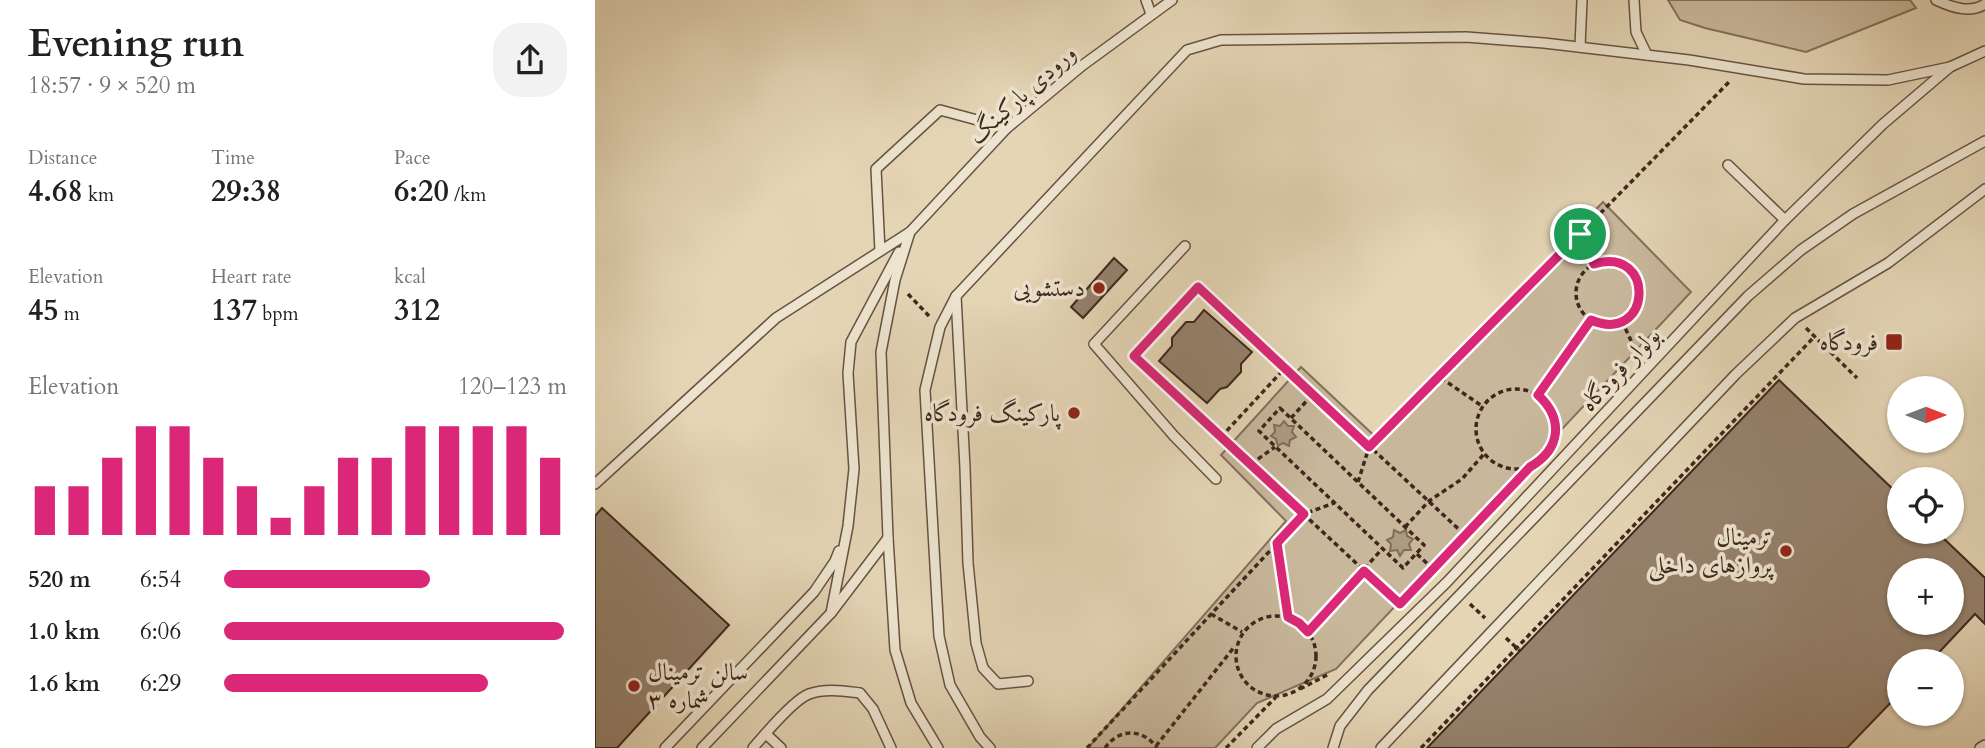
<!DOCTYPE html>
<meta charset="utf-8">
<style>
:root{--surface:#fff;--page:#f2f2f2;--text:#202124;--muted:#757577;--accent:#db2777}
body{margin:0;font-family:Cardo,Amiri,serif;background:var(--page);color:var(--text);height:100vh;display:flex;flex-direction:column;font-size:26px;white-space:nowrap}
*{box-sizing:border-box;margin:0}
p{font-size:23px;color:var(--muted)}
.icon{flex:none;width:38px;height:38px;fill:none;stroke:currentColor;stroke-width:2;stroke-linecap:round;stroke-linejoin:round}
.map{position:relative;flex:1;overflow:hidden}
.sheet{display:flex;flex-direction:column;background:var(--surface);width:595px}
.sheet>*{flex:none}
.needle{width:46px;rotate:90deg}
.controls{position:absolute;left:1292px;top:376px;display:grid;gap:14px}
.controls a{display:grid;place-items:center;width:77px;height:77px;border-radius:50%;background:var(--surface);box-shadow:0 2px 5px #0004;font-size:35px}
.pin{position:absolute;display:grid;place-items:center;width:60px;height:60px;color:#fff;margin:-30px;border:4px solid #fff;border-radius:50%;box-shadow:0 2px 7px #0007}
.round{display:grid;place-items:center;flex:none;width:74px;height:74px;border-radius:28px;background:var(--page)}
.head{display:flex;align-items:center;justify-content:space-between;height:119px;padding:0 28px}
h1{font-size:38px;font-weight:700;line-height:52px}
.stats{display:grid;grid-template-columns:repeat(3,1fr);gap:10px;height:119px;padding:7px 28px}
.stats div{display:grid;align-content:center}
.stats b{font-size:30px;font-weight:700}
.stats small{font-size:19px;font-weight:400}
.stats p{font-size:19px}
.chart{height:196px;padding:14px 28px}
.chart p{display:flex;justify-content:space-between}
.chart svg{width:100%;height:126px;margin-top:7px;stroke:var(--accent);stroke-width:6}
ul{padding:0 28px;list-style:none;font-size:23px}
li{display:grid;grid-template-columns:112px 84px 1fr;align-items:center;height:52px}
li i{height:18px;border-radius:9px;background:var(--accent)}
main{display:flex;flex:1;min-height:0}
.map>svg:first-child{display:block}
.green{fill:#c8b79b;stroke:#846f5c;stroke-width:2}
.water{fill:#ac9a81;stroke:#806c59;stroke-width:2}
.building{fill:#95816c;stroke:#3f271d;stroke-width:2;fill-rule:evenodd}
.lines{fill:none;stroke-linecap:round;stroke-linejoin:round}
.lane-casing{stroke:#685243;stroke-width:12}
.path{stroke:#3f271d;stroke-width:3.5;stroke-dasharray:5 3.5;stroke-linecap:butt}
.lane{stroke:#ede4cf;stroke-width:9}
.route-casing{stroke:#fff;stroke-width:14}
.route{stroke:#db2777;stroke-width:9}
.poi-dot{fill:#8f2418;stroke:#ede4cf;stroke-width:2.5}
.labels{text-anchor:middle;stroke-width:7;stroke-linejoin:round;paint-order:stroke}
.street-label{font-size:24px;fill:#3f271d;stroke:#ede4cf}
.poi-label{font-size:24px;fill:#3f271d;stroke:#ede4cf;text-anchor:end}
</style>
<main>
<section class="sheet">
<div class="head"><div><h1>Evening run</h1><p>18:57 · 9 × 520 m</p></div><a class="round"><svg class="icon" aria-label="share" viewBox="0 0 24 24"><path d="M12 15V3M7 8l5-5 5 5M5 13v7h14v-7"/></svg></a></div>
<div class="stats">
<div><p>Distance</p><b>4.68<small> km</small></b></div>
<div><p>Time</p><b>29:38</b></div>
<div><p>Pace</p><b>6:20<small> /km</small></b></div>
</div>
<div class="stats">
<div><p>Elevation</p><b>45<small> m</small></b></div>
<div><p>Heart rate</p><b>137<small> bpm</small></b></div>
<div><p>kcal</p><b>312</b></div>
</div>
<div class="chart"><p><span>Elevation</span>120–123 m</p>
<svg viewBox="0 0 160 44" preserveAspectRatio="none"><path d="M5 44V27M15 44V27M25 44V17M35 44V6M45 44V6M55 44V17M65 44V27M75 44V38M85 44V27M95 44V17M105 44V17M115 44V6M125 44V6M135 44V6M145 44V6M155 44V17"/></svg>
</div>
<ul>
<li><b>520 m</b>6:54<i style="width:60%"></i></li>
<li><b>1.0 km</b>6:06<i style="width:99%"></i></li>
<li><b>1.6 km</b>6:29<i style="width:77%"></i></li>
</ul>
</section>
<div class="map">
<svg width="1390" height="748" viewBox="0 0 1390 748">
<rect width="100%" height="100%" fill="#e4d5b5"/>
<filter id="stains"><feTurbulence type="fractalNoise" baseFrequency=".00286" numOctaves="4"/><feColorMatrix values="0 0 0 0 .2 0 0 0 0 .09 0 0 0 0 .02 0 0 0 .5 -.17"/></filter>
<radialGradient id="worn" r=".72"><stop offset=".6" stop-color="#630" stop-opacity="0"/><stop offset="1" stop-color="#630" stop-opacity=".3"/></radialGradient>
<g class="green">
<path d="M1073,0h242l6,8 -110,44 -101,-24 -25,-8z"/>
<path d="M1008,202l88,90 -355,377 -79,34 -42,45h-127l198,-227 -65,-66 80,-88 80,75 80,-91z"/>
</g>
<g class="water">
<path d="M689,421l4,5h6l-2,6 4,5 -6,3 -1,6 -6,-3 -5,3 -2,-7 -5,-3 4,-4 -1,-7 6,1z"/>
<path d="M799,530l6,3 6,-3 1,6 6,3 -4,5 2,6h-7l-4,6 -3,-6 -7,1 1,-7 -4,-4 6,-3z"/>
</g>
<g class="building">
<path d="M519,258l13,12 -44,48 -12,-11z"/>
<path d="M609,310l48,42 -11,12v8l-14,15 -7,2 -13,14 -48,-42 13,-15v-8l14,-16h8z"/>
<path d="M1184,380l120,115v37h38l48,46v46l-10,-10 -45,48h-31v32l-52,54h-420zM1304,570h52v53h-52z"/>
<path d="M7,508l127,117 -112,123h-22v-232z"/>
</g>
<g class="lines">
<g class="lane-casing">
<g id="lane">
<path d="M551,0l5,14"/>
<path d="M1039,0l2,32 11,23"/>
<path d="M1341,0c15,7 34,14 49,4"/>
<path d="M985,47l2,-47"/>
<path d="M1133,165l57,55"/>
<path d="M315,232l-15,48 -14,72 7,186 7,112 16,53 27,45"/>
<path d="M590,246l-91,98 80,92 42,43"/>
<path d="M285,251l-4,-82 64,-59 67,18"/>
<path d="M361,296l9,172 3,95 8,80 7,25 15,16 30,-3"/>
<path d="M0,484l181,-166 134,-86 97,-104 76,-63 89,-65"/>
<path d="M236,613l17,-87 6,-57 -6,-96 3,-31 48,-90"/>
<path d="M171,734l15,14"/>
<path d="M70,748l149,-156 21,-31 4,-10"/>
<path d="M107,748l129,-135 57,-75"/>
<path d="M158,748c11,-13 42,-49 56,-54 16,-6 35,-3 51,-1l13,16 18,39"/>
<path d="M395,748l-10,-11 -30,-52 -11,-49 -14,-246 15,-63 16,-31 231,-246 34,-10 245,-3 78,6 145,17 115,19 84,1 62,-13"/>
<path d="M662,748l19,-19 51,-30 120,-117 338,-362 98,-96 67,-57 35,-16"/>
<path d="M738,748l7,-22 28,-36 380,-394 53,-46 52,-36 132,-73"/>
<path d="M786,748l355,-374 59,-56 93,-55 97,-74"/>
<path d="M1385,748l5,-3"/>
</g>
</g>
<g class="path">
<path d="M986,234l13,30"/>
<circle cx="1013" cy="293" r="32"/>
<path d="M313,294l21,22"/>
<path d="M1027,321l17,37"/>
<path d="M1211,328l51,50"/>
<path d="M846,378l41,28"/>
<circle cx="921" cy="429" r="40"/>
<path d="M943,395l53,-75"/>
<path d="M685,408l144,137 -21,23 -144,-137z"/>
<path d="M696,418l22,-24"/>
<path d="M626,437l64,-69"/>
<path d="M656,464l24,-17"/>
<path d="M763,482l11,-35 71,-70 290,-296"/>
<path d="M810,527l24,-26 33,-22 22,-25"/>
<path d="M682,543l11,74"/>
<path d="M822,554l17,16"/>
<path d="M805,604l-266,-248 64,-69 267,248"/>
<path d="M875,604l15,14"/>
<path d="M804,605l131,-138"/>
<path d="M616,614l31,18"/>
<circle cx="681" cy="656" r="40"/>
<path d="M713,632l74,-83"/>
<path d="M911,638l14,13"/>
<path d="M705,689l29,-15"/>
<path d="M561,746l79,-100"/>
<path d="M492,748l217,-234 30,-11"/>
<path d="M510,748c14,-20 38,-20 52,0"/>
<path d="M631,748l50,-51"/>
<path d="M826,748l394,-412"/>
</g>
<use href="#lane" class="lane"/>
</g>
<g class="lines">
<g class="route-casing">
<path id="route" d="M985,234l14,30c63,-19 58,82 -3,56l-53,75c26,24 23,54 -8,72l-130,137 -36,-33 -56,61 -9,-9 -11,-6 -11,-74 27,-29 -170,-158 64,-69 171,160z"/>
</g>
<use href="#route" class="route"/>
</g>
<g class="poi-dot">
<circle cx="504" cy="288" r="7"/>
<rect x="1290" y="333" width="18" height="18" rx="3.5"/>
<circle cx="479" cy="413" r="7"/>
<circle cx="1191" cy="551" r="7"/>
<circle cx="39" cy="686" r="7"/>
</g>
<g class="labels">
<g class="street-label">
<text transform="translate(427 94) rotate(-42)" y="8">ورودی پارکینگ</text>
<text transform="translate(1025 369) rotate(-47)" y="8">بولوار فرودگاه</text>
</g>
<g class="poi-label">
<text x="490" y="296">دستشویی</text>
<text x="1283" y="350">فرودگاه</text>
<text x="465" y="421">پارکینگ فرودگاه</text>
<text x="1177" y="545">ترمینال<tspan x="1177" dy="28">پروازهای داخلی</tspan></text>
<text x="53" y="680" text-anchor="start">سالن ترمینال<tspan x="53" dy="28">شماره ۳</tspan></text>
</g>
</g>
<rect width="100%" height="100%" filter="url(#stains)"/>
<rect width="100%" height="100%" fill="url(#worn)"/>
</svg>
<div class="controls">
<a><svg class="needle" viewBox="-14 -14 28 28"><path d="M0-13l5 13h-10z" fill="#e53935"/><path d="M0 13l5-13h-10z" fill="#757577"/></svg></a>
<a><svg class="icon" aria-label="locate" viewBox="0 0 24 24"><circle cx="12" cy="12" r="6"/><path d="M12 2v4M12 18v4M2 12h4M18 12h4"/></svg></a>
<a>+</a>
<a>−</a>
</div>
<div class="pin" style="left:985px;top:234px;background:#1e9e55"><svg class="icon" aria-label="arrive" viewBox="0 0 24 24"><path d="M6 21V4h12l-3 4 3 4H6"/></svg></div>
</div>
</main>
